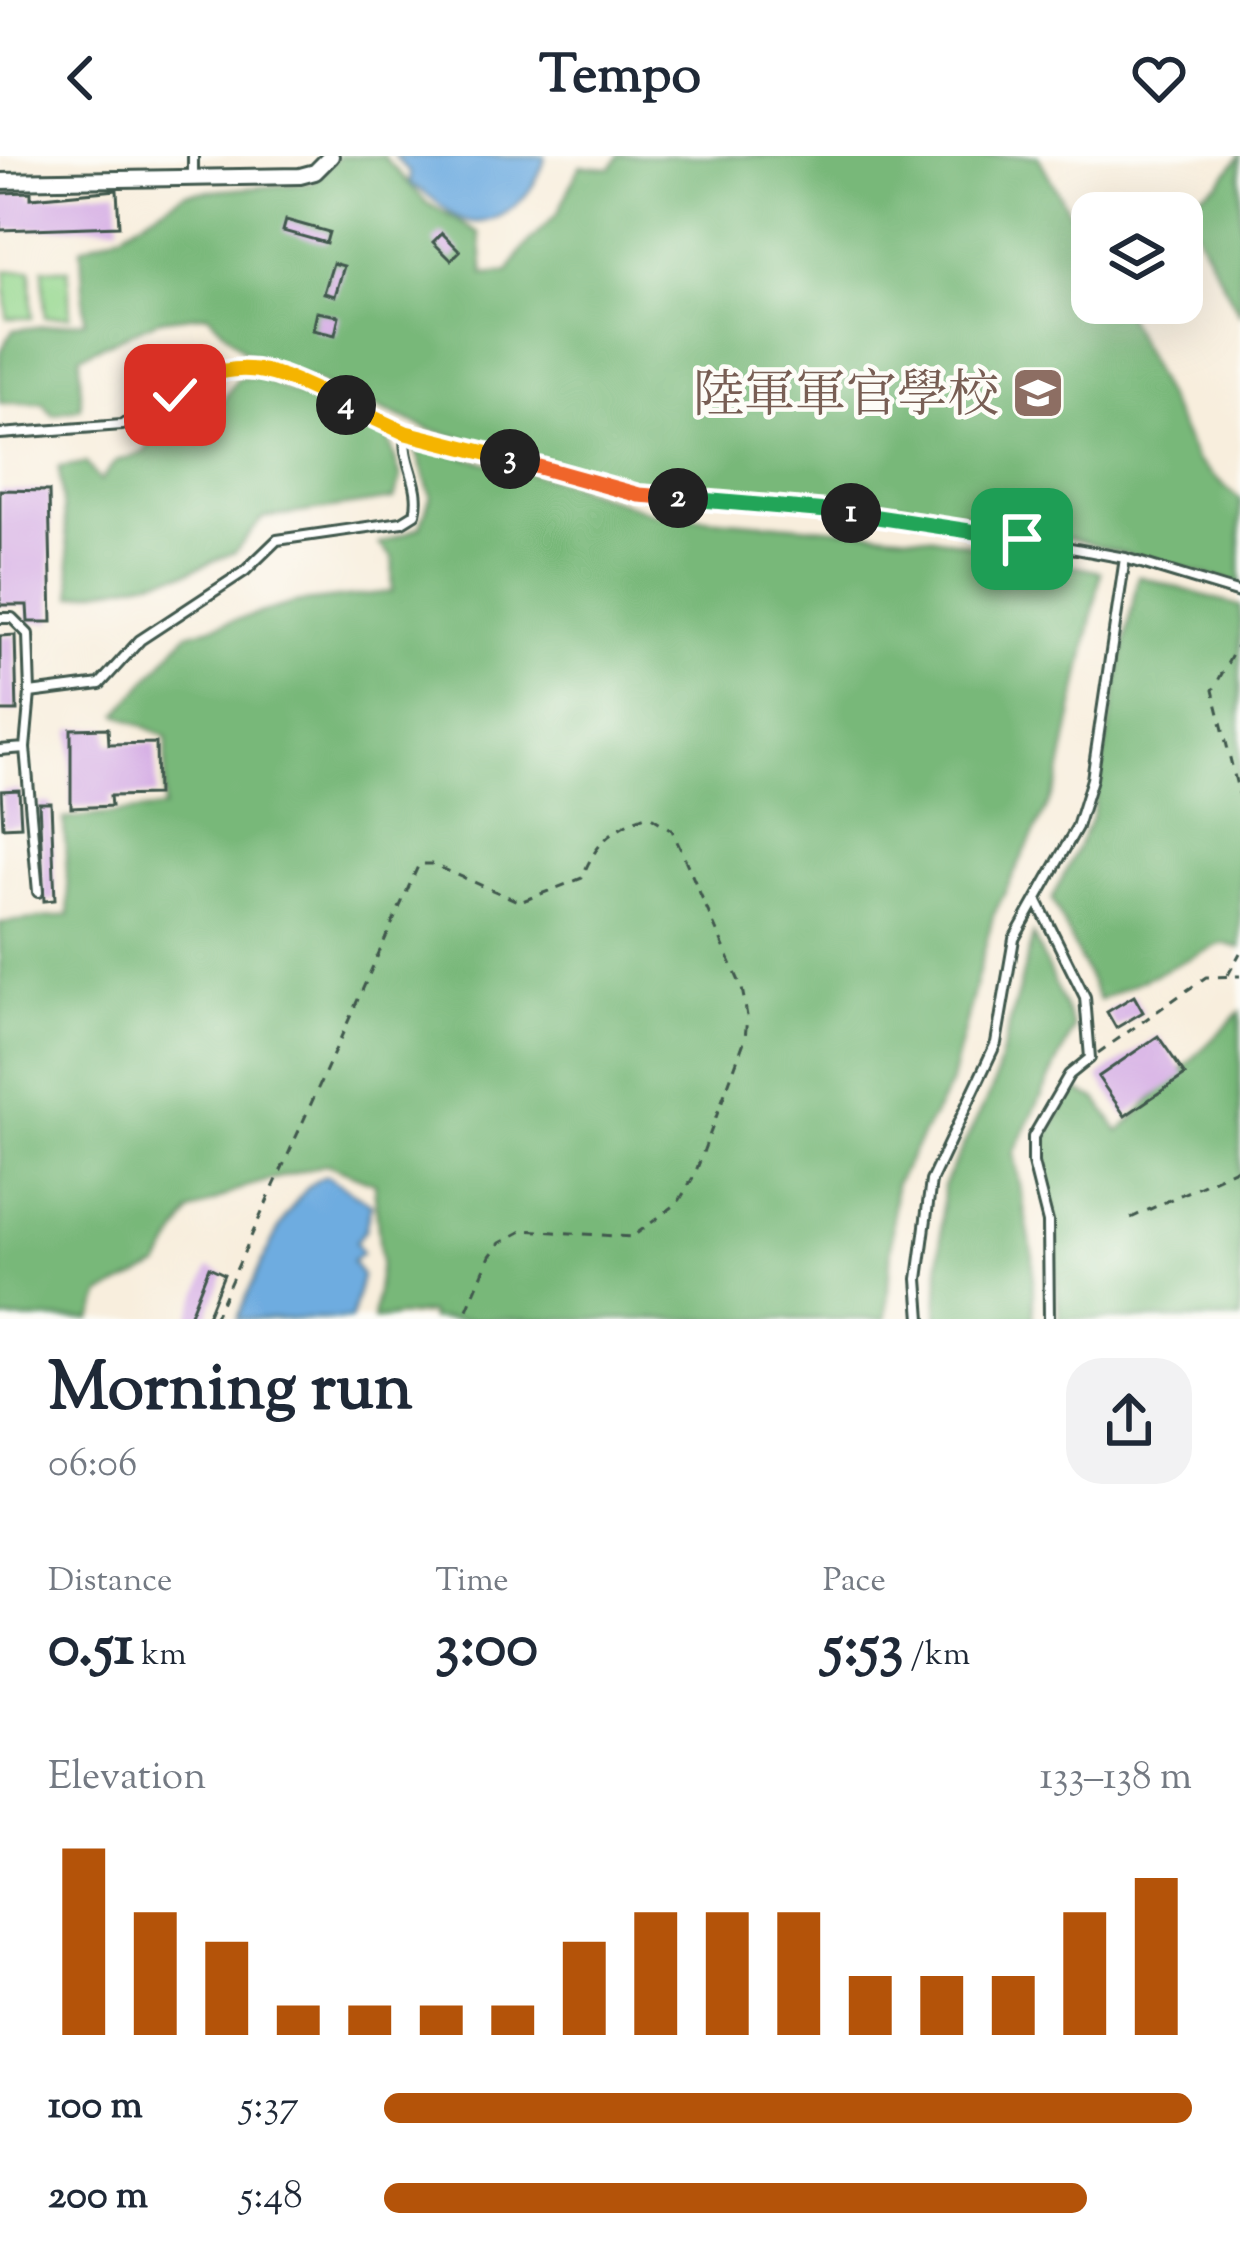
<!DOCTYPE html>
<meta charset="utf-8">
<style>
:root{--surface:#fff;--page:#f2f2f3;--text:#1f2937;--muted:#747a83;--accent:#b45309}
body{margin:0;font-family:"Sorts Mill Goudy","Noto Serif TC",serif;background:var(--page);color:var(--text);height:100vh;display:flex;flex-direction:column;font-size:45px;white-space:nowrap}
*{box-sizing:border-box;margin:0}
p{font-size:39px;color:var(--muted)}
.icon{flex:none;width:66px;height:66px;fill:none;stroke:currentColor;stroke-width:2;stroke-linecap:round;stroke-linejoin:round}
.map{position:relative;height:1163px;overflow:hidden}
.sheet{display:flex;flex-direction:column;background:var(--surface);flex:1}
.sheet>*{flex:none}
.buttons{position:absolute;left:1071px;top:36px;display:grid;gap:24px}
.buttons a{display:grid;place-items:center;width:132px;height:132px;border-radius:24px;background:var(--surface);box-shadow:0 12px 48px #0002;font-size:60px}
.pin{position:absolute;display:grid;place-items:center;width:102px;height:102px;color:#fff;margin:-51px;border-radius:24px;box-shadow:0 6px 18px #0006}
.km{position:absolute;width:60px;height:60px;margin:-30px;border-radius:50%;background:#222;color:#fff;font-size:33px;line-height:60px;text-align:center}
.round{display:grid;place-items:center;flex:none;width:126px;height:126px;border-radius:36px;background:var(--page)}
.overview{display:flex;align-items:center;justify-content:space-between;height:204px;padding:0 48px}
h1{font-size:66px;font-weight:700;line-height:90px}
.metrics{display:grid;grid-template-columns:repeat(3,1fr);gap:18px;height:204px;padding:12px 48px}
.metrics div{display:grid;align-content:center}
.metrics b{font-size:60px;font-weight:700}
.metrics small{font-size:33px;font-weight:400}
.metrics p{font-size:33px}
.chart{height:336px;padding:24px 48px}
.chart p{display:flex;justify-content:space-between}
.chart svg{width:100%;height:216px;margin-top:12px;stroke:var(--accent);stroke-width:6}
ul{padding:0 48px;list-style:none;font-size:39px}
li{display:grid;grid-template-columns:192px 144px 1fr;align-items:center;height:90px}
li i{height:30px;border-radius:15px;background:var(--accent)}
header{display:flex;justify-content:space-between;align-items:center;height:156px;padding:0 48px;background:var(--surface);font-size:54px;font-weight:700}
.map>svg:first-child{display:block}
.green{fill:#95d78e;stroke:#5a8a61;stroke-width:3}
.forest{fill:#78b879;stroke:#4c7a56;stroke-width:3}
.water{fill:#6eace0;stroke:#46748a;stroke-width:3}
.building{fill:#d7b1e5}
.lines{fill:none;stroke-linecap:round;stroke-linejoin:round}
.lane-casing{stroke:#40584d;stroke-width:14}
.street-casing{stroke:#40584d;stroke-width:20}
.path{stroke:#40584d;stroke-width:3;stroke-dasharray:9 9;stroke-linecap:butt}
.lane{stroke:#fff;stroke-width:8}
.street{stroke:#fff;stroke-width:14}
.split-1-casing{stroke:#fff;stroke-width:24}
.split-2-casing{stroke:#fff;stroke-width:24}
.split-3-casing{stroke:#fff;stroke-width:24}
.split-4-casing{stroke:#fff;stroke-width:24}
.split-5-casing{stroke:#fff;stroke-width:24}
.split-1{stroke:#22a559;stroke-width:15}
.split-2{stroke:#22a559;stroke-width:15}
.split-3{stroke:#f0652b;stroke-width:15}
.split-4{stroke:#f5b400;stroke-width:15}
.split-5{stroke:#f5b400;stroke-width:15}
.labels{text-anchor:middle;stroke-width:9;stroke-linejoin:round;paint-order:stroke}
.education-label{font-size:51px;fill:#785e54;stroke:#fdfcf7;text-anchor:end}
</style>
<header><svg class="icon" aria-label="back" viewBox="0 0 24 24"><path d="M15 5l-7 7 7 7"/></svg>Tempo<svg class="icon" aria-label="heart" viewBox="0 0 24 24"><path d="M12 20l-8-8c-3-5 5-10 8-4 3-6 11-1 8 4z"/></svg></header>
<div class="map">
<svg width="1240" height="1163" viewBox="0 0 1240 1163">
<rect width="100%" height="100%" fill="#fdfcf7"/>
<filter id="ink" filterUnits="userSpaceOnUse"><feTurbulence type="fractalNoise" baseFrequency=".00833" numOctaves="2"/><feDisplacementMap in="SourceGraphic" scale="24" xChannelSelector="R" yChannelSelector="G"/><feConvolveMatrix kernelMatrix="1 2 1 2 8 2 1 2 1" color-interpolation-filters="sRGB"/></filter>
<filter id="wash" filterUnits="userSpaceOnUse"><feTurbulence type="fractalNoise" baseFrequency=".004" numOctaves="4" result="noise"/><feDisplacementMap in="SourceGraphic" scale="48" xChannelSelector="R" yChannelSelector="G"/><feGaussianBlur stdDeviation="2.7" result="paint"/><feColorMatrix in="noise" values="0 0 0 0 0 0 0 0 0 0 0 0 0 0 0 0 0 1.4 0 .05"/><feComposite in="paint" operator="in"/></filter>
<g filter="url(#wash)">
<rect width="100%" height="100%" fill="#f8eedd"/>
<g class="green">
<path d="M68,113l2,47 -25,1 -2,-48z"/>
<path d="M31,114l1,48h-25l-2,-47z"/>
</g>
<g class="forest">
<path d="M339,0h44l44,47 53,30 4,42 24,-2 14,-23 36,-37 22,-47 31,2 8,-12h419l54,98v49h28l76,157 44,40v84l-254,-68 -147,-21 -183,-6 -228,-60 -183,-77 -37,-38 -49,6 -79,36 1,52 -28,7 -10,-12h-43v-50l13,-23 72,-9 -4,-73 40,-15 65,-40 127,-10z"/>
<path d="M1240,0v159l-58,-110 38,-23z"/>
<path d="M257,221l131,60 13,41 -7,21 -131,19 -28,34 -49,21 -113,23 -14,-129 27,-4 14,18 16,-20 29,-9 17,-34 27,16 24,-19 25,-37z"/>
<path d="M414,289l142,35 100,34 278,23 167,35 -43,213 -65,131 -43,169 -55,100 -9,134h-456l-1,-6 -56,6 8,-57 -7,-79 -47,-19 -82,23 -55,26 -31,53 -57,28 -10,25h-92v-396l69,-8 -5,-96 100,-11 3,-71 -49,-23 69,-80 107,-31 98,-11 1,-34 -14,-14 41,-17 11,-31z"/>
<path d="M1138,420l102,30v342l-17,-5 -124,57 -47,-101 40,-81z"/>
<path d="M1033,779l41,93 -60,125 19,104v62h-96l6,-133 50,-99z"/>
<path d="M1240,856v307h-180l-18,-173 31,-57 24,10 22,33z"/>
</g>
<g class="water">
<path d="M394,0h151c-5,33 -50,84 -89,60 -15,-9 -28,-23 -45,-32l-2,-12z"/>
<path d="M327,1020l44,28 -6,26 -9,12 6,11 -10,8 10,15 -11,43h-114c15,-33 54,-136 90,-143z"/>
</g>
<g id="blocks">
<g class="building">
<path d="M117,34l2,36 -119,4v-37l31,-1v6z"/>
<path d="M286,64l43,12 -3,11 -43,-12z"/>
<path d="M442,77l18,18 -9,9 -18,-18z"/>
<path d="M333,107l11,3 -9,30 -11,-3z"/>
<path d="M317,156l22,4 -4,19 -22,-5z"/>
<path d="M0,334l49,1 3,131h-24l-1,-17h-27z"/>
<path d="M15,479l2,76h-17v-75z"/>
<path d="M108,572l1,16 47,-1 1,52 -47,1 1,10 -40,2v-79z"/>
<path d="M19,634l2,36 -18,1 -2,-36z"/>
<path d="M39,647h12l4,97 -11,1z"/>
<path d="M1134,840l9,16 -27,16 -9,-16z"/>
<path d="M1158,880l27,39 -60,41 -27,-39z"/>
<path d="M209,1111l15,7 -18,45h-18z"/>
</g>
</g>
</g>
<g filter="url(#ink)">
<use href="#blocks" fill-opacity="0" stroke="#40584d" stroke-width="3"/>
<g class="lines">
<g class="lane-casing">
<g id="lane">
<path d="M193,0v19"/>
<path d="M0,278l122,-9 76,-48 64,-10 144,66 233,62 280,25 206,38 115,35"/>
<path d="M0,462h12l16,16 2,59 70,-9 40,-44 105,-69 32,-31 125,-18 13,-8c8,-30 -14,-52 -9,-81"/>
<path d="M25,592l13,144"/>
<path d="M0,594l25,-2 5,-55"/>
<path d="M1037,745l48,96 5,61 -21,17 -36,62v26l15,59 1,97"/>
<path d="M921,1163l-3,-40 13,-98 65,-138 18,-104 63,-112 15,-48 33,-221"/>
</g>
</g>
<g class="street-casing">
<path id="street" d="M0,25l300,-5 15,-4 16,-16"/>
</g>
<g class="path">
<path d="M1240,484l-27,50 27,108"/>
<path d="M1228,819l12,-22"/>
<path d="M1098,897l108,-76 34,-1"/>
<path d="M1131,1062l109,-51"/>
<path d="M214,1163l205,-455h13l88,38 62,-24c14,-36 30,-50 66,-63l24,15 70,158 5,28 -2,23 -50,135 -17,29 -46,34 -108,-7 -24,13 -10,13 -27,63"/>
</g>
<use href="#lane" class="lane"/>
<use href="#street" class="street"/>
</g>
</g>
<g class="lines" filter="url(#ink)">
<g class="split-1-casing">
<path id="split-1" d="M851,357l171,26"/>
</g>
<g class="split-2-casing">
<path id="split-2" d="M678,342l173,15"/>
</g>
<g class="split-3-casing">
<path id="split-3" d="M510,303l129,36 39,3"/>
</g>
<g class="split-4-casing">
<path id="split-4" d="M346,249l60,28 104,26"/>
</g>
<g class="split-5-casing">
<path id="split-5" d="M175,239c62,-48 109,-20 171,10"/>
</g>
<use href="#split-1" class="split-1"/>
<use href="#split-2" class="split-2"/>
<use href="#split-3" class="split-3"/>
<use href="#split-4" class="split-4"/>
<use href="#split-5" class="split-5"/>
</g>
<defs>
<g id="university-square" transform="scale(2.7)"><rect x="-9" y="-9" width="18" height="18" rx="4" fill="#8d6e63" stroke="#fdfcf7"/><path d="M0-5L7-2L0 1L-7-2ZM-4 1L0 2.5L4 1V4Q0 6-4 4Z" fill="#fff"/></g>
</defs>
<g fill-rule="evenodd">
<use href="#university-square" x="1038" y="237"/>
</g>
<g class="labels">
<g class="education-label">
<text x="999" y="255">陸軍軍官學校</text>
</g>
</g>
</svg>
<div class="buttons">
<a><svg class="icon" aria-label="layers" viewBox="0 0 24 24"><path d="M12 4l9 5-9 5-9-5zM3 14l9 5 9-5"/></svg></a>
</div>
<div class="pin" style="left:1022px;top:383px;background:#1e9e55"><svg class="icon" aria-label="arrive" viewBox="0 0 24 24"><path d="M6 21V4h12l-3 4 3 4H6"/></svg></div>
<div class="pin" style="left:175px;top:239px;background:#d93025"><svg class="icon" aria-label="check" viewBox="0 0 24 24"><path d="M5 12l5 5 9-10"/></svg></div>
<b class="km" style="left:851px;top:357px">1</b>
<b class="km" style="left:678px;top:342px">2</b>
<b class="km" style="left:510px;top:303px">3</b>
<b class="km" style="left:346px;top:249px">4</b>
</div>
<section class="sheet">
<div class="overview"><div><h1>Morning run</h1><p>06:06</p></div><a class="round"><svg class="icon" aria-label="share" viewBox="0 0 24 24"><path d="M12 15V3M7 8l5-5 5 5M5 13v7h14v-7"/></svg></a></div>
<div class="metrics">
<div><p>Distance</p><b>0.51<small> km</small></b></div>
<div><p>Time</p><b>3:00</b></div>
<div><p>Pace</p><b>5:53<small> /km</small></b></div>
</div>
<div class="chart"><p><span>Elevation</span>133–138 m</p>
<svg viewBox="0 0 160 44" preserveAspectRatio="none"><path d="M5 44V6M15 44V19M25 44V25M35 44V38M45 44V38M55 44V38M65 44V38M75 44V25M85 44V19M95 44V19M105 44V19M115 44V32M125 44V32M135 44V32M145 44V19M155 44V12"/></svg>
</div>
<ul>
<li><b>100 m</b>5:37<i style="width:100%"></i></li>
<li><b>200 m</b>5:48<i style="width:87%"></i></li>
</ul>
</section>
